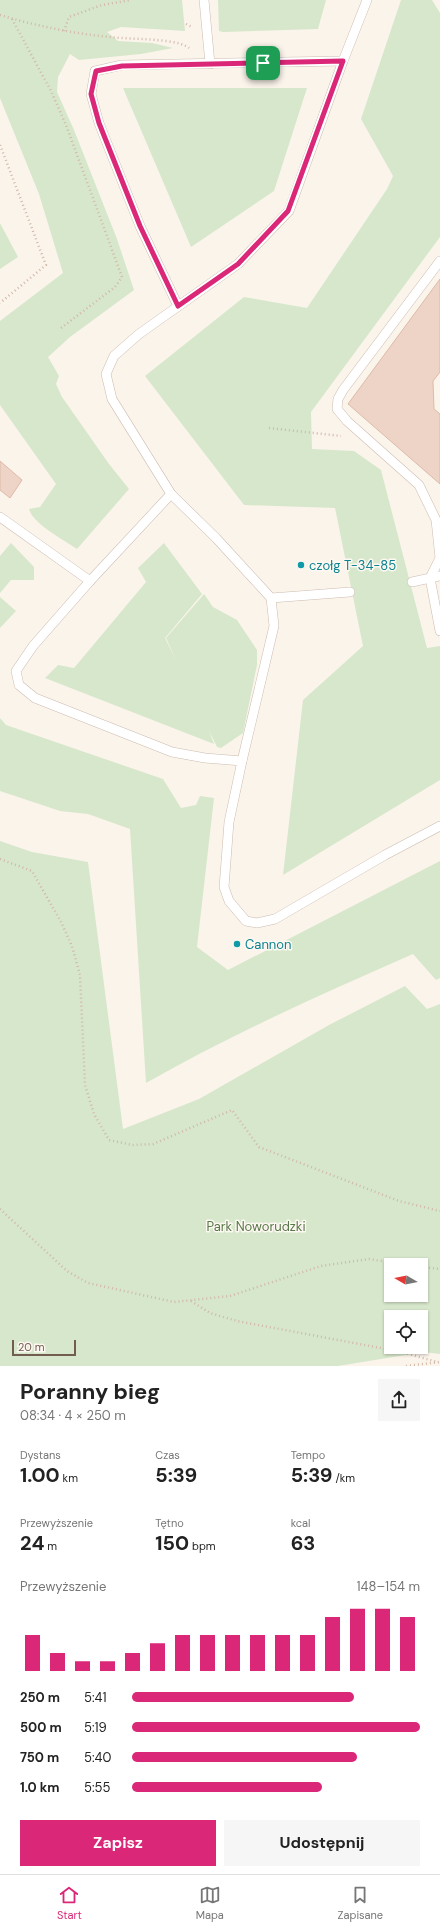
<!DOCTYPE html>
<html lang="pl">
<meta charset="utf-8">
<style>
:root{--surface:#fff;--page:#f6f6f6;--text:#222;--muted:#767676;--line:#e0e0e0;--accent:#db2777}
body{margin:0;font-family:"DM Sans",sans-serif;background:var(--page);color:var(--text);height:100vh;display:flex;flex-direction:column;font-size:15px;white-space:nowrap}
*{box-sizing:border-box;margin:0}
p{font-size:13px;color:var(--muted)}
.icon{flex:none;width:22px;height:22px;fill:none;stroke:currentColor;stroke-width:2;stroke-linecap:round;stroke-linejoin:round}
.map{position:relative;height:1366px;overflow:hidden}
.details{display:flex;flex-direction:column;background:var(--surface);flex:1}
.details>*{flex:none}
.needle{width:26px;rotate:279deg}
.fabs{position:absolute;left:384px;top:1258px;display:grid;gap:8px}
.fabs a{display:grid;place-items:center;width:44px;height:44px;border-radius:0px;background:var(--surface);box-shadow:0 1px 3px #0004;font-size:20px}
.scale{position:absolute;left:12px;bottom:10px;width:64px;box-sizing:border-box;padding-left:4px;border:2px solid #735c50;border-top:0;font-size:11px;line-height:14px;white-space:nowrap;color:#735c50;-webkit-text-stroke:3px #fdf8f1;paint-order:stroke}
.pin{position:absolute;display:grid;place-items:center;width:34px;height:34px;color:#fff;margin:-17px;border-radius:8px;box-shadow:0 2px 6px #0006}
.round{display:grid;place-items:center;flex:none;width:42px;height:42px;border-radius:0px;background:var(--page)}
.summary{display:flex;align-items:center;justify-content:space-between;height:68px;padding:0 20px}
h1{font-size:22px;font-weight:700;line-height:30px}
.figures{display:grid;grid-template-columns:repeat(3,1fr);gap:6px;height:68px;padding:4px 20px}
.figures div{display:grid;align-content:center}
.figures b{font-size:20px;font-weight:700}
.figures small{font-size:11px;font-weight:400}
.figures p{font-size:11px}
.chart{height:112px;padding:8px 20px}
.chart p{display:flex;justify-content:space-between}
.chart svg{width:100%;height:72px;margin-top:4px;stroke:var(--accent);stroke-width:6}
.button{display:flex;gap:8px;margin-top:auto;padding:8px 20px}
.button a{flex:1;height:46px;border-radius:0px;background:var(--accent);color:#fff;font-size:16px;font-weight:700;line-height:46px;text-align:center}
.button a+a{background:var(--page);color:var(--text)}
ul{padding:0 20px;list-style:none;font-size:13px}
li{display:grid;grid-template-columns:64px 48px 1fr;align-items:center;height:30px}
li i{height:10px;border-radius:5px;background:var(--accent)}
.tab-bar{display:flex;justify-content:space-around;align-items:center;height:56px;border-top:1px solid var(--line);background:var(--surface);font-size:11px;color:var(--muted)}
.tab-bar a{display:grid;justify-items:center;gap:2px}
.tab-bar .active{color:var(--accent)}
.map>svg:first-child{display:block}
.green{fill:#d7e7cb;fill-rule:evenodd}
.building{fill:#edd4c6;stroke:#debaa8}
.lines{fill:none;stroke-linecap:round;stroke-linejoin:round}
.service-casing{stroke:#ccbcb2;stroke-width:10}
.path{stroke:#d2b7a8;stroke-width:2.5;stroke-dasharray:1 3;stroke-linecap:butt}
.service{stroke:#fff;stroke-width:9}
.route-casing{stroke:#fff;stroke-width:8}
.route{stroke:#db2777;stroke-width:5}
.culture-dot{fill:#0f9aa8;stroke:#fdf8f1;stroke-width:1.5}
.labels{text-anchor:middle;stroke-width:3;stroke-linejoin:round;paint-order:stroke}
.culture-label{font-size:13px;fill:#0d838f;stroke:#fdf8f1;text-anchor:start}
.park-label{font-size:13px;fill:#59784a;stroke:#fdf8f1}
</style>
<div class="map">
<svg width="440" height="1366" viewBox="0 0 440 1366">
<rect width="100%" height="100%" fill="#fbf4eb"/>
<g class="green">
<path d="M0,0h182l3,31 -64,-4 -14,5 11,9 34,2 21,5 -32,6 -62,6 -9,-6 -12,23 -1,15 17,38 43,109 17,51 -64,47 -22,20 11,19 -3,8 6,13 47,67 20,25 -52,60c-13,-9 -44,-25 -48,-40l11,-2 16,-23 -56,-79v-84l63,-48 -24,-79 -39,-96z"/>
<path d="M218,0h108l-8,29 -95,3 -4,-1z"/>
<path d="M401,0h31l8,13v224l-129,175 1,37 42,2 27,19 46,178 13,-2v134l-157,95 20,-175 60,-54 -28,-138 -91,-3 -99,-129 99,-79 63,11 80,-119 6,-13 -32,-57z"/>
<path d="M123,88h184l-33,103 -83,56z"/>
<path d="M0,223l18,34 -18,12z"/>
<path d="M11,543l23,24v13h-23l-11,13v-37z"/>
<path d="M164,543l38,51 -37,44 11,22 -10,-22 38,-44 9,13 24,13 20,30v15l-14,68 -22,15 -4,-1 -8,-16 5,13 -169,-66 13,-13 16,3 72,-86 -8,-14z"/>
<path d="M0,597l16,14 -16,17z"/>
<path d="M0,718l6,7 157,54 18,29 15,-3 4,-9 14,2 -17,149 31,23 212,-109v117l-4,2 -23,-26c-91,40 -181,80 -267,129l-16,-254 -42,-15 -28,-3 -60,-20z"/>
<path d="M0,841l32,11 56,10 35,267 76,-30 130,-74 76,-39 22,23 13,-5v350l-16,-2 -86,14h-338zM391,1265h30v30h-30zM391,1317h30v30h-30z"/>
</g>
<g class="building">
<path d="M440,279v93l-7,9 1,28 6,5v70l-92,-80z"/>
<path d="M0,461l22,19 -12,18 -10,-8z"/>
</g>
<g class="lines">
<g class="service-casing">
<g id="service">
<path d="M204,0l6,64"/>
<path d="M440,261l-97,129 -5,9 -1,10 10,12 72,64 17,35 4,38 -10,20 10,53"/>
<path d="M178,306l-38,-80 -41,-103 -8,-29 4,-23 27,-6 221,-4"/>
<path d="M171,494l45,44 55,60 3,28 -32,135"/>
<path d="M0,517l90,64 -57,65 -17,25 3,14 16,13 137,54 33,6 37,3 -13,61 -5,65 5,14 17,20 11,2 18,-4 110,-64 55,-29"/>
<path d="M90,581l81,-87 -59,-95 -6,-25 8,-18 25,-22 99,-70 51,-53 54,-150 24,-61"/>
<path d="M412,582l28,-6"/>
<path d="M271,598l79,-6"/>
</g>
</g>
<g class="path">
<path d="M0,15c47,14 95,23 144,24 11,1 37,2 45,9"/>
<path d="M12,19l39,72 15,34 56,152 -7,10 -54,41"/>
<path d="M186,24l6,3"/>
<path d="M64,31l5,-14 33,-12 29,-5"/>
<path d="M0,145l46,120 -46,38"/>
<path d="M269,428l72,8"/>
<path d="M0,859l32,12 29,51 11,24 8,29 5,110 9,29 15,26 23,5 21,-1 79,-34 27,37 140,54 41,10"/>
<path d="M0,1209l67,62 21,12 86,19 56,-6 91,-30 48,-7 40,6"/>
<path d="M421,1267l19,2"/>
<path d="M191,1301l19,12 27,8 165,31 35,10"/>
<path d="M406,1366l34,-4"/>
</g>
<use href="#service" class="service"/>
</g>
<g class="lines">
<g class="route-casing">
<path id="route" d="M343,61l-55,150 -50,53 -60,42 -38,-80 -41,-103 -8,-29 5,-23 26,-5z"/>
</g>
<use href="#route" class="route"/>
</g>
<g class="culture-dot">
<circle cx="301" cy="565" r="4"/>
<circle cx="237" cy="944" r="4"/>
</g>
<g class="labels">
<g class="culture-label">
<text x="309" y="570">czołg T-34-85</text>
<text x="245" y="949">Cannon</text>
</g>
<g class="park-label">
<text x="256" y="1231">Park Noworudzki</text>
</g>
</g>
</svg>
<div class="fabs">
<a><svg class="needle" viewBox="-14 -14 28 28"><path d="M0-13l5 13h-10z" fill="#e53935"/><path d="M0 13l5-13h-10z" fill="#767676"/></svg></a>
<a><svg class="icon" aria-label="locate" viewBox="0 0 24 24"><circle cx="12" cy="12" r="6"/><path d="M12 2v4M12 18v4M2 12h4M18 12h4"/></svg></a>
</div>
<div class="scale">20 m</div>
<div class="pin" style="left:263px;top:63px;background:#1e9e55"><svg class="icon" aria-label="arrive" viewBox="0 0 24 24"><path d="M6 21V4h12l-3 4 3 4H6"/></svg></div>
</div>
<section class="details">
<div class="summary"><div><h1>Poranny bieg</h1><p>08:34 · 4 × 250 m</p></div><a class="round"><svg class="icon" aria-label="share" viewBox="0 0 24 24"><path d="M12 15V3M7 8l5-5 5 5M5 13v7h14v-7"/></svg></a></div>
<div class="figures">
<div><p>Dystans</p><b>1.00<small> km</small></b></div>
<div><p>Czas</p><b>5:39</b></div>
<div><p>Tempo</p><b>5:39<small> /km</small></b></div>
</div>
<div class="figures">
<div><p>Przewyższenie</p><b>24<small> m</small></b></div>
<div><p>Tętno</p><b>150<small> bpm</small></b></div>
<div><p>kcal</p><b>63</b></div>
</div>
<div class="chart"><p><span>Przewyższenie</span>148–154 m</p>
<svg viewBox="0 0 160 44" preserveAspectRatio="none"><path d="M5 44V22M15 44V33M25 44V38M35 44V38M45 44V33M55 44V27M65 44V22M75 44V22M85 44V22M95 44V22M105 44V22M115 44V22M125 44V11M135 44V6M145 44V6M155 44V11"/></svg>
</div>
<ul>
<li><b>250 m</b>5:41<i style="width:77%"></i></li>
<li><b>500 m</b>5:19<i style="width:100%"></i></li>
<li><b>750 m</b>5:40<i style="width:78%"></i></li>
<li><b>1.0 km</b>5:55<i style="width:66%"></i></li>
</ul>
<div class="button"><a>Zapisz</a><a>Udostępnij</a></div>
</section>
<nav class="tab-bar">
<a class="active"><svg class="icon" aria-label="home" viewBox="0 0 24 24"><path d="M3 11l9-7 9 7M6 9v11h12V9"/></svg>Start</a>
<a><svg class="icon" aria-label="map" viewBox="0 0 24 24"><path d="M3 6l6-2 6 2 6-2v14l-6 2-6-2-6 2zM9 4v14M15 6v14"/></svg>Mapa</a>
<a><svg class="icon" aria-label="saved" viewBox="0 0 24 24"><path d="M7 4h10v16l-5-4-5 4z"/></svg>Zapisane</a>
</nav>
